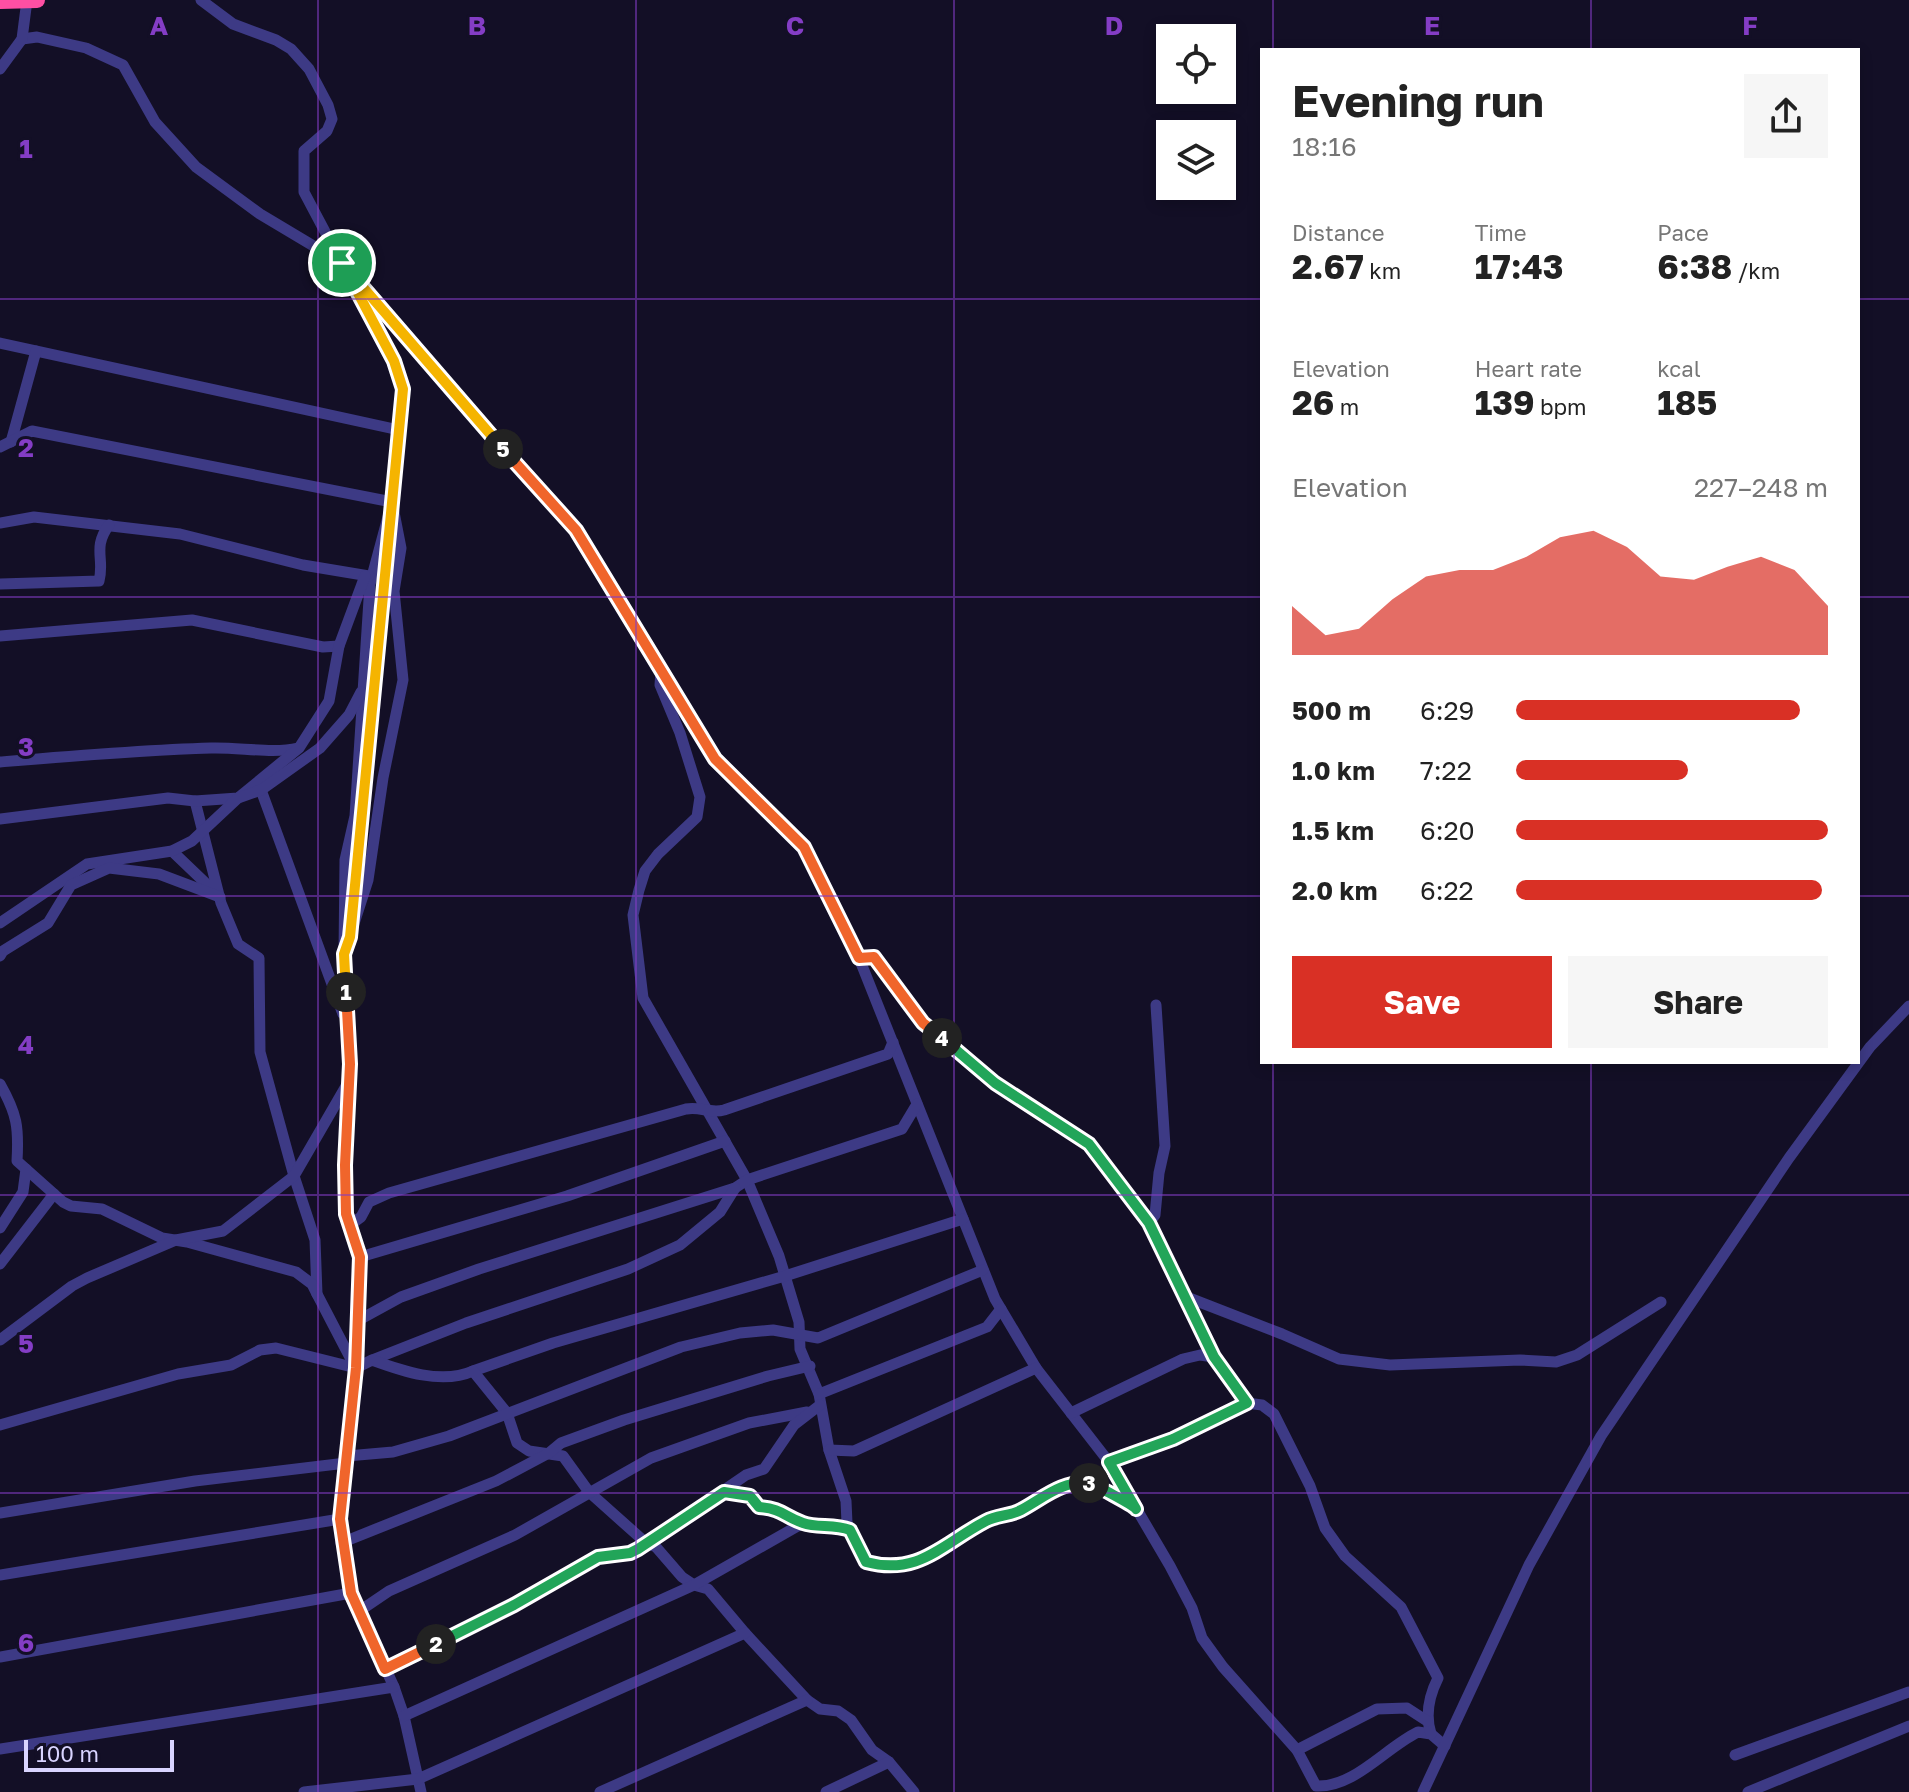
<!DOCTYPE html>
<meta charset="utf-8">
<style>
:root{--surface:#fff;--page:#f6f6f6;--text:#222;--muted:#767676;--accent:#d93025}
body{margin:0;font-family:"Golos Text",sans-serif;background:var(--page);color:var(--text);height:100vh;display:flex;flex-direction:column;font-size:30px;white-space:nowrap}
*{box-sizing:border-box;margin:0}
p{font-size:26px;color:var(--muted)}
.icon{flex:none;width:44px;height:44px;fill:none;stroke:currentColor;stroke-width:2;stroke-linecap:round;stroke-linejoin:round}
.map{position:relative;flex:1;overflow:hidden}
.panel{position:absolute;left:1260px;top:48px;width:600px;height:1016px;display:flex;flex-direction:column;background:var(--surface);border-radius:0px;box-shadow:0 4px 12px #0003}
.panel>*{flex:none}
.buttons{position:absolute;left:1156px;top:24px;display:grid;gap:16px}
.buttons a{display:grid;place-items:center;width:80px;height:80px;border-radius:0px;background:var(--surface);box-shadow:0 4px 12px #0003;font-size:40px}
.scale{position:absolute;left:24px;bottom:20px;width:150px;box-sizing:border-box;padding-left:8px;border:4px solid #d9d4ff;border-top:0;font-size:22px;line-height:28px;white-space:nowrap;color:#d9d4ff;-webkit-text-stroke:6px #130f26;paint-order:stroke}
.pin{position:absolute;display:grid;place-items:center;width:68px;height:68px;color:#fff;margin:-34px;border:4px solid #fff;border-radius:50%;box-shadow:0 2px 8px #0007}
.km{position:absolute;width:40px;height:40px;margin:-20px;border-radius:50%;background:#222;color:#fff;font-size:22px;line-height:40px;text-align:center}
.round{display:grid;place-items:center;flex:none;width:84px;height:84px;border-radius:0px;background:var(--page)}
.headline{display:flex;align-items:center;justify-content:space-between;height:136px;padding:0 32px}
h1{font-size:44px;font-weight:700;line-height:60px}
.stats{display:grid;grid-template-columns:repeat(3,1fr);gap:12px;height:136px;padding:8px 32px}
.stats div{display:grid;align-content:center}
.stats b{font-size:34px;font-weight:700}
.stats small{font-size:22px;font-weight:400}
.stats p{font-size:22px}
.chart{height:224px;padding:16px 32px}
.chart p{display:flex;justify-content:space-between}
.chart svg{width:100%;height:144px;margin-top:8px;fill:var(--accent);opacity:.7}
.action{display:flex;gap:16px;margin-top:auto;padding:16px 32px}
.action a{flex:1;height:92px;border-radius:0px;background:var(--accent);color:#fff;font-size:32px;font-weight:700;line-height:92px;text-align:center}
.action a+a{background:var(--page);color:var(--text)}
ul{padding:0 32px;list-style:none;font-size:26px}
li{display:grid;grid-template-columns:128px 96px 1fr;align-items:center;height:60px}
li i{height:20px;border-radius:10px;background:var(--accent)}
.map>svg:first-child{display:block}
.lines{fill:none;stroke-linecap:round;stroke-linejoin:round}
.minor{stroke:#3d3a85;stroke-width:11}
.highway{stroke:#ff4fa3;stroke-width:16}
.split-1-casing{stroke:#fff;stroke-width:16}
.split-2-casing{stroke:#fff;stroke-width:16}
.split-3-casing{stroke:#fff;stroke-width:16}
.split-4-casing{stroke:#fff;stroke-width:16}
.split-5-casing{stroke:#fff;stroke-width:16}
.split-6-casing{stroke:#fff;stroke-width:16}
.split-1{stroke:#f5b400;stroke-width:10}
.split-2{stroke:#f0652b;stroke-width:10}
.split-3{stroke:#22a559;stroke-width:10}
.split-4{stroke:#22a559;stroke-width:10}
.split-5{stroke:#f0652b;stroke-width:10}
.split-6{stroke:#f5b400;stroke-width:10}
.grid{fill:none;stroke:#843dc5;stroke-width:2;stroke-opacity:0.55}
.grid-label{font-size:26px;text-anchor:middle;font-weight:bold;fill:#843dc5;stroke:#130f26;stroke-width:6;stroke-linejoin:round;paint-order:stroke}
</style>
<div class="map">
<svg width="1909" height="1792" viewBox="0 0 1909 1792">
<rect width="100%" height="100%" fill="#130f26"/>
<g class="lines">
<g class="minor">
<path d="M201,0l32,24 43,16 15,9 18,20 19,36 4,14 -5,12 -23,20v41l36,68"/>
<path d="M22,39l15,-2 49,11 37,17 32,57 41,45 64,47 82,49 234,267 139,229 89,88 55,111 136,341 41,69 73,94 61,104 22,42 10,30 21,29 74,83 19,36c38,2 69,-38 102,-54l13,2 14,12"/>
<path d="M0,69l22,-30 5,-39"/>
<path d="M352,282l42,79 9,28 -11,113 -22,82 -15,232 -10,44 -1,94 6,110 -5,101 1,49 14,40 -4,114 -16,151 11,74 43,94 10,29 17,76"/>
<path d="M0,343l399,87"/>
<path d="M11,442l25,-91"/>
<path d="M0,447l32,-16 360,71 9,46 -7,43 9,89 -20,98 -15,102 -20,62"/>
<path d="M0,523l34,-6 146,17 123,31 66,11"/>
<path d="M0,584l99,-3c6,-22 -7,-33 10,-56"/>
<path d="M0,636l192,-16 131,27 16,-1"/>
<path d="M661,671l-1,14 20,48 20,64 -3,20 -39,37 -13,17 -6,19 -6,25 10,83 104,182 32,76 20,66 1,27 19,45 10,56 17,51 1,22 15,33 4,6 22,5 35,-7 64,-40 24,-5 34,-18 12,-10 20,-5 20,2 14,12 22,9"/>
<path d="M0,762c71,-6 141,-12 211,-14 28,-1 62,6 87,0"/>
<path d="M261,790l82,224"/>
<path d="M364,790l25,-257"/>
<path d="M195,801l26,102 17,41 21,14 1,94 34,124 21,64 2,54 38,73"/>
<path d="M0,819l168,-21 27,3 43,-3 61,-50 30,-47 10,-55 26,-70"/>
<path d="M172,851l46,44"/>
<path d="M351,918l10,-102"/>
<path d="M0,923l87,-59 85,-13 20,-10 46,-43 23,-8 59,-42 29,-33 12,-23"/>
<path d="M0,956l3,-5 45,-28 23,-38 38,-17 50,6 61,23"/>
<path d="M859,958l15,-1 49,66 72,60 94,61 60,79 35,73 98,38 57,25 51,6 130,-5 36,2 21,-7 84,-53"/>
<path d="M0,1084c17,30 19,43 17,77l46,41 8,4 31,3 60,29 25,4 109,30 16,12 5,10"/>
<path d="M1149,1223l6,-8 4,-42 6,-27 -9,-141"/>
<path d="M350,1225l11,-8 8,-15 20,-9 297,-84c14,-3 24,5 38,1l164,-56 5,-12"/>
<path d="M0,1228l23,-36 3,-23"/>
<path d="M360,1257l207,-61 158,-55"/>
<path d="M0,1264l54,-70"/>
<path d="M1184,1296l30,61"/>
<path d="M359,1320l42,-23 78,-28 256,-81 12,-8 155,-51 15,-25"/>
<path d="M0,1340l72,-54 15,-8 89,-38 47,-9 71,-55 55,-95"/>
<path d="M372,1360l94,-37 162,-54 52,-24 40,-33 15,-24"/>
<path d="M473,1371l80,-28 232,-67 178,-57"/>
<path d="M819,1394l168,-67 14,-18"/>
<path d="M1071,1413l112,-54 17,-4 14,2 33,46"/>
<path d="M0,1425l178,-51 53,-9 29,-15 16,-2 80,20 16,-8c30,11 70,25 101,11l34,42 10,30 12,8 34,5 26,36 56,50 11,5 26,30 12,8 14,4 37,44 62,67 13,9 18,2 13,9 21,30 17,12 25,30"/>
<path d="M829,1450l25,1 182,-83"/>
<path d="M347,1456l46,-4 56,-16 232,-89 59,-14 33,-3 45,8 165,-68"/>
<path d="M1109,1462l64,-23 74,-36 15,2 12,9 36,72 15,42 20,28 56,51 37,71c-9,18 -13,37 -7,56"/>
<path d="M724,1492l26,4 9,11c24,1 24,8 44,16 14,5 31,1 47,7"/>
<path d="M0,1513l195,-32 151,-18"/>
<path d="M341,1543l155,-62 53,-28 12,-10 63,-23 144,-44 42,-10"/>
<path d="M0,1575l340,-56"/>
<path d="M358,1612l31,-21 126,-56 136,-77 98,-35 58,-11"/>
<path d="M0,1657l351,-64"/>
<path d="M385,1669l129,-64 84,-48 32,-4 8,-4 108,-74 18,-6 30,-44 26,-20"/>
<path d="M404,1716l290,-131 109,-62"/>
<path d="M0,1749l394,-62"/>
<path d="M1297,1750l80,-41 30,-1 20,13"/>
<path d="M1735,1755l174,-63"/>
<path d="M304,1792l114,-13 327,-146"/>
<path d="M600,1792l207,-92"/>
<path d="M826,1792l63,-30"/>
<path d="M1423,1792l106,-227 72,-129 188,-278 81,-111 39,-41"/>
<path d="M1748,1792l161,-66"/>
</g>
<path class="highway" d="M0,1l37,-1"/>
</g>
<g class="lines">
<g class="split-1-casing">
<path id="split-1" d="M342,263l52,98 9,28 -53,548 -6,17 2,38"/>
</g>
<g class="split-2-casing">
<path id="split-2" d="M346,992l4,72 -5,101 1,49 14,43 -4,111 -16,151 11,74 34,76 51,-25"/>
</g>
<g class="split-3-casing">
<path id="split-3" d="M436,1644l78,-39 84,-48 32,-4 8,-4 86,-57 26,4 9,11c24,2 24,9 44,16 14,5 31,1 47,7l16,32c53,14 76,-18 120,-41 11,-6 24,-5 35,-11 24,-13 40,-29 68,-27"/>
</g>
<g class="split-4-casing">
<path id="split-4" d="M942,1038l53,45 94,61 60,79 65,134 33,46 -74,36 -64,23 27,47c-3,-4 -42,-25 -47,-26"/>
</g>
<g class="split-5-casing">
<path id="split-5" d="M503,449l73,81 139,229 89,88 55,111 15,-1 49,66 19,15"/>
</g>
<g class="split-6-casing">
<path id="split-6" d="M342,263l161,186"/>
</g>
<use href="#split-1" class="split-1"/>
<use href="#split-2" class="split-2"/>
<use href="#split-3" class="split-3"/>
<use href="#split-4" class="split-4"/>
<use href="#split-5" class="split-5"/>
<use href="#split-6" class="split-6"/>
</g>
<path class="grid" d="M318,0v1792M636,0v1792M954,0v1792M1273,0v50M1591,0v50M0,299h1262M1858,299h51M0,597h1262M1858,597h51M0,896h1262M1858,896h51M1273,1062v730M1591,1062v730M0,1195h1909M0,1493h1909"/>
<g class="grid-label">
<text x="159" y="35">A</text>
<text x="477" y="35">B</text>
<text x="795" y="35">C</text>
<text x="1114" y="35">D</text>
<text x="1432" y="35">E</text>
<text x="1750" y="35">F</text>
<text x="26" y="158">1</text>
<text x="26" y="457">2</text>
<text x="26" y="756">3</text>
<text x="26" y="1054">4</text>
<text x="26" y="1353">5</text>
<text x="26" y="1652">6</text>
</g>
</svg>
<div class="buttons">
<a><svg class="icon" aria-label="locate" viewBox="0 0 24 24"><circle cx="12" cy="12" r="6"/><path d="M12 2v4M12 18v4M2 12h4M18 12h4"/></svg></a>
<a><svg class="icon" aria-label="layers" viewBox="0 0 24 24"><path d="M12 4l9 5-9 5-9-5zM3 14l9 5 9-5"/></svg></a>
</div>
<div class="scale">100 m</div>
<div class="pin" style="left:342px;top:263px;background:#1e9e55"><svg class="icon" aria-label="arrive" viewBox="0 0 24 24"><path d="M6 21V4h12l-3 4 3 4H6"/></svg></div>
<b class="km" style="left:346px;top:992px">1</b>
<b class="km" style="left:436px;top:1644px">2</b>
<b class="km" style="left:1089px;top:1483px">3</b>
<b class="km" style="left:942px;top:1038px">4</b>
<b class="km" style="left:503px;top:449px">5</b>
<section class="panel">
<div class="headline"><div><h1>Evening run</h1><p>18:16</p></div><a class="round"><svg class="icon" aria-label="share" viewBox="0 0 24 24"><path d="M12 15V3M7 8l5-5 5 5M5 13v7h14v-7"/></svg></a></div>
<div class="stats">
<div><p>Distance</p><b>2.67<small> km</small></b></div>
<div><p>Time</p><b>17:43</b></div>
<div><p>Pace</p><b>6:38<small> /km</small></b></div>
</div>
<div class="stats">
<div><p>Elevation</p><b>26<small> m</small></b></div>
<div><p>Heart rate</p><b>139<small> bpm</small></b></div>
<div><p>kcal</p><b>185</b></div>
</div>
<div class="chart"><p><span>Elevation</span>227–248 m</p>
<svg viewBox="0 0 160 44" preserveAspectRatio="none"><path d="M0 44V29L10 38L20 36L30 27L40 20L50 18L60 18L70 14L80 8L90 6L100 11L110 20L120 21L130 17L140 14L150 18L160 29V44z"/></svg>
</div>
<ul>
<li><b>500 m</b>6:29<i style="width:91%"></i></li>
<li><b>1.0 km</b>7:22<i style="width:55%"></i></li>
<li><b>1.5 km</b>6:20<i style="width:100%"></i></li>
<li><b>2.0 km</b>6:22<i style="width:98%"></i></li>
</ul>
<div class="action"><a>Save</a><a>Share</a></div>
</section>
</div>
